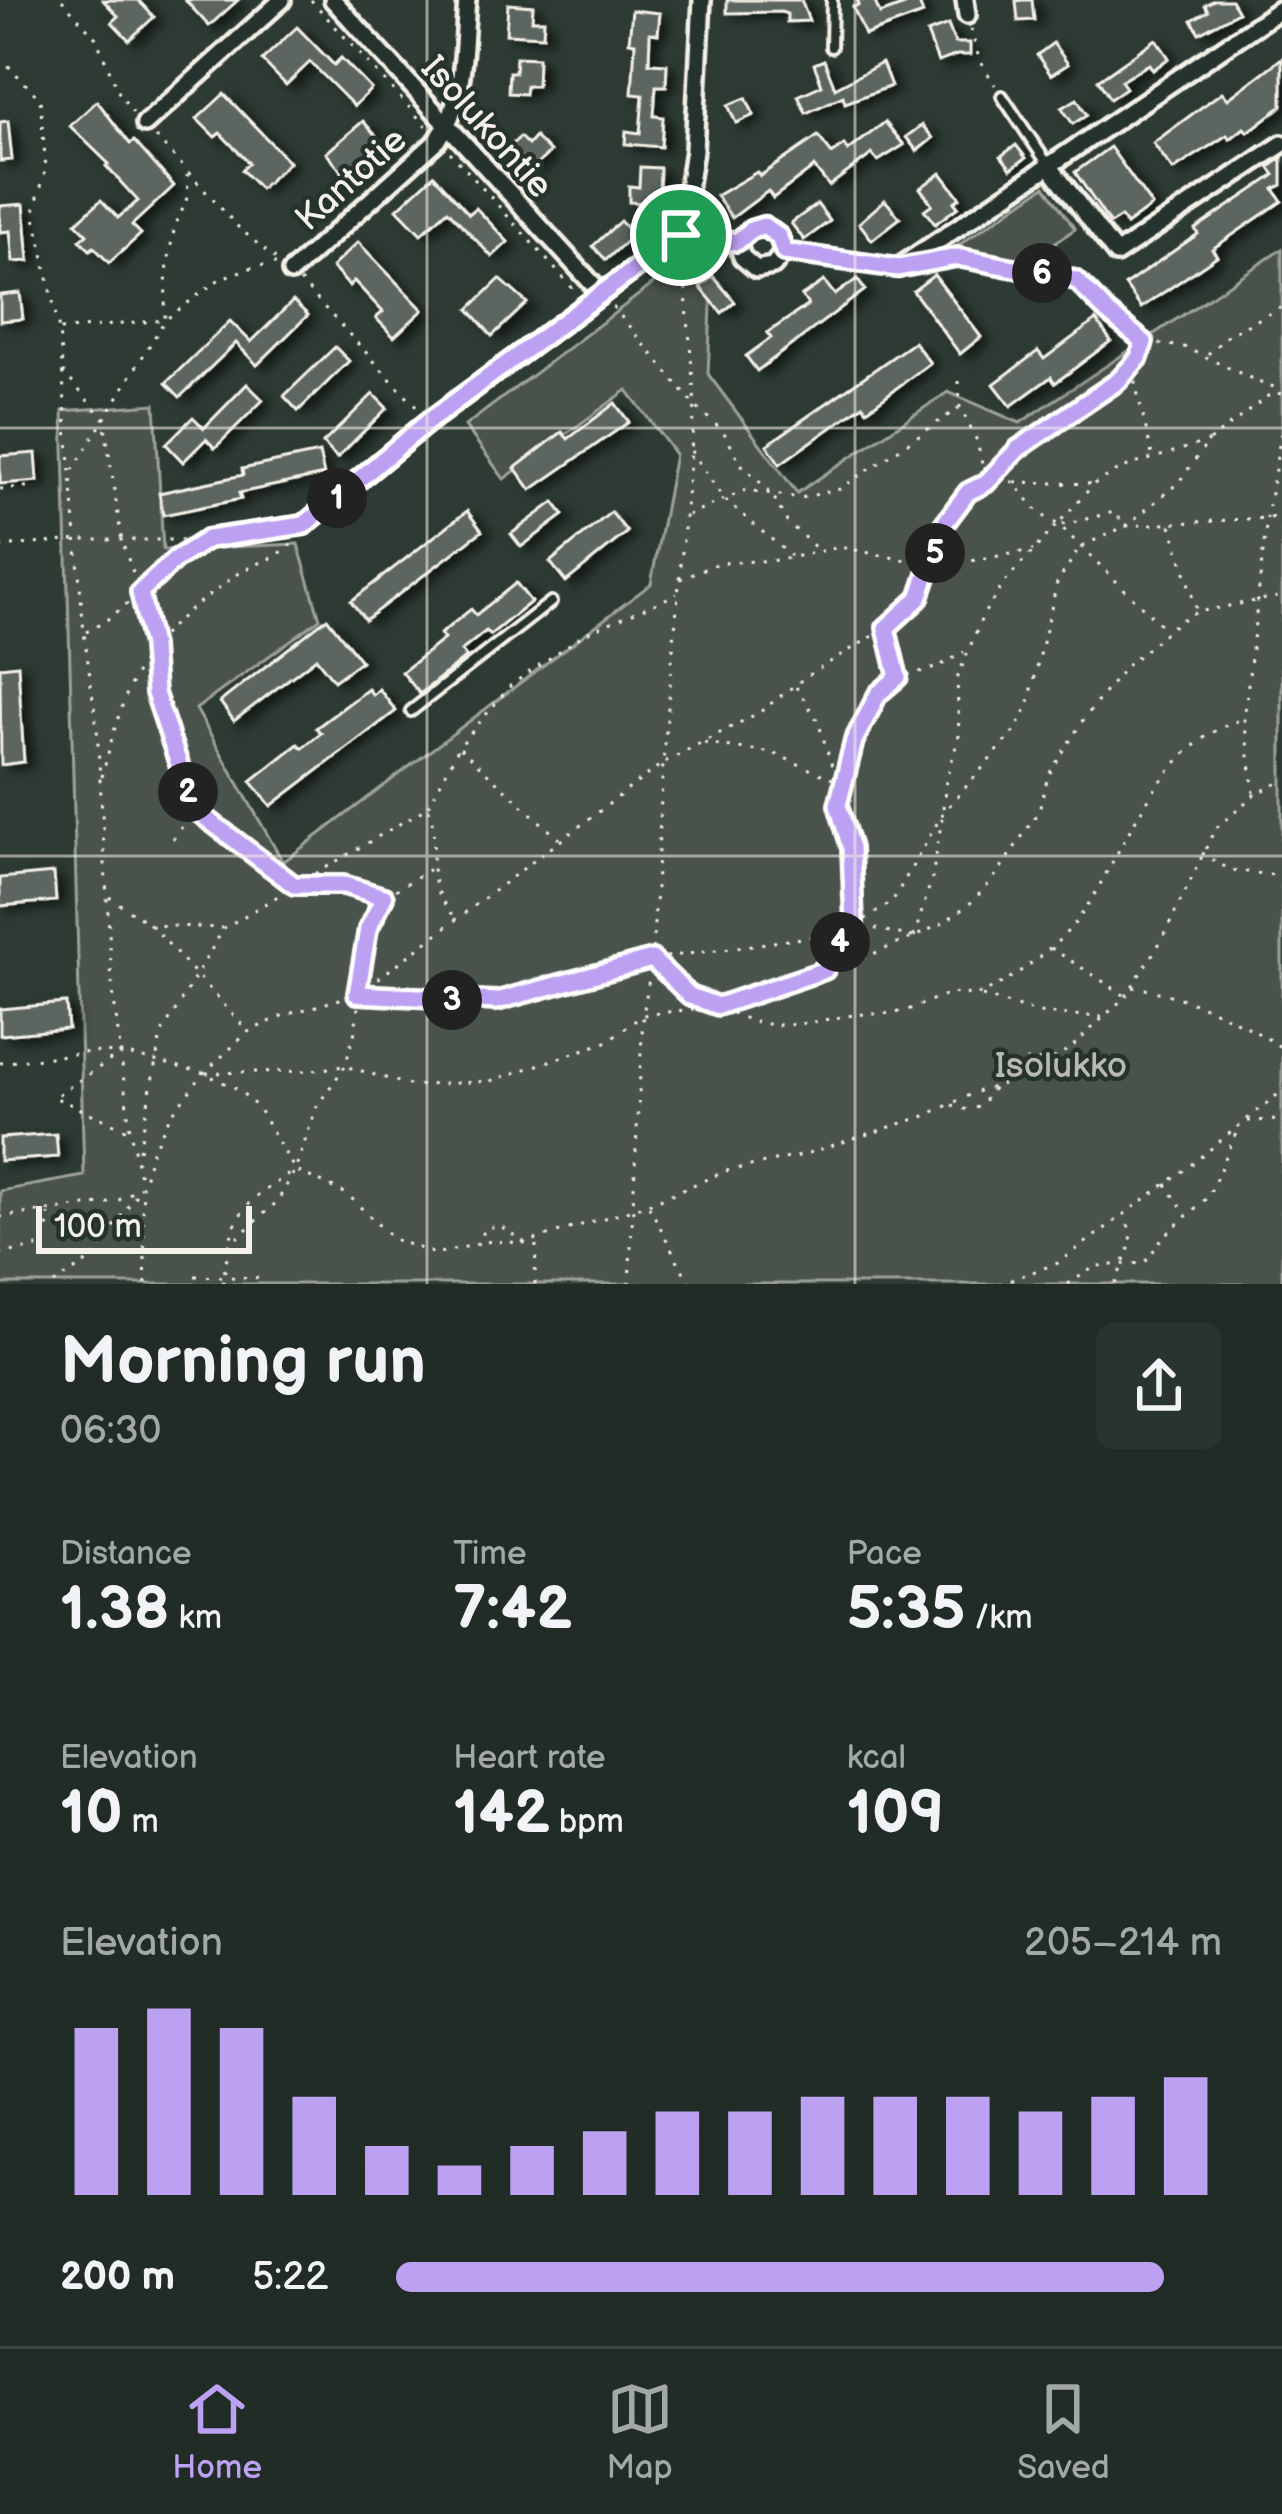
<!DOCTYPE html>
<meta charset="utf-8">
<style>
:root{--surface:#222c27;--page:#2a342f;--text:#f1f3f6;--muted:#a2a7a7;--line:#3f4844;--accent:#bca0f2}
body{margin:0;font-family:"Balsamiq Sans",sans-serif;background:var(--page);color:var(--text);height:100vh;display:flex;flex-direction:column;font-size:45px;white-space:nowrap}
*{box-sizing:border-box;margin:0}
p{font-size:39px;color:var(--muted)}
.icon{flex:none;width:66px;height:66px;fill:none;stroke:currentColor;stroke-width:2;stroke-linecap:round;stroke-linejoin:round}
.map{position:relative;height:1284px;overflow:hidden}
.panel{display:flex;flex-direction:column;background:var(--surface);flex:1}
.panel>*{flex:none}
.scale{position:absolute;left:36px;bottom:30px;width:216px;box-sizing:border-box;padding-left:12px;border:6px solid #f4f1e8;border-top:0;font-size:33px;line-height:42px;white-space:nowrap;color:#f4f1e8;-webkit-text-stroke:9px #26332d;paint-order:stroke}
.pin{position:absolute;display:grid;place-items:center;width:102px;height:102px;color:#fff;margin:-51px;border:6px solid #fff;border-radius:50%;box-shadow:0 3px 12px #0007}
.km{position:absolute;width:60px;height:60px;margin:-30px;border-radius:50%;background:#222;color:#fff;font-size:33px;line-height:60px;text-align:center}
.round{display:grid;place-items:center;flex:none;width:126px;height:126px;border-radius:18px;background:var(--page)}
.head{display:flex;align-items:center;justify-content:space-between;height:204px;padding:0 60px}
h1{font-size:66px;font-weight:700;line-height:90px}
.metrics{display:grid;grid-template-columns:repeat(3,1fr);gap:18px;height:204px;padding:12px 60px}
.metrics div{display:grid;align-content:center}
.metrics b{font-size:60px;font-weight:700}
.metrics small{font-size:33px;font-weight:400}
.metrics p{font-size:33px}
.chart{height:336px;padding:24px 60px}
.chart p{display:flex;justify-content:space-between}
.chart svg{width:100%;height:216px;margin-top:12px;stroke:var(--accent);stroke-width:6}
ul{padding:0 60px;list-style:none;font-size:39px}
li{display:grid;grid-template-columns:192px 144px 1fr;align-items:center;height:90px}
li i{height:30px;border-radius:15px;background:var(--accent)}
.menu{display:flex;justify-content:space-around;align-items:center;height:168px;border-top:3px solid var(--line);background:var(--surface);font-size:33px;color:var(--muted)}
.menu a{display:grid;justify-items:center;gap:6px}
.menu .active{color:var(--accent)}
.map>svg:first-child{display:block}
.green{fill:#48524c;stroke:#9ea29a;stroke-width:3}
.building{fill:#5c655e;stroke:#f4f1e8;stroke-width:3;filter:url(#shadow)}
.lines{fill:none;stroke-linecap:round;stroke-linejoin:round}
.lane-casing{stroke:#f4f1e8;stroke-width:16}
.street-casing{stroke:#f4f1e8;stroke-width:24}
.path{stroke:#f4f1e8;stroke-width:3;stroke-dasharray:3 9;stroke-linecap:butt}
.lane{stroke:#26332d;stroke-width:8}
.street{stroke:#26332d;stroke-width:15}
.route-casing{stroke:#fff;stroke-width:24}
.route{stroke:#bca0f2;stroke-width:15}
.grid{fill:none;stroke:#f4f1e8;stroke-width:3;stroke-opacity:0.55}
.labels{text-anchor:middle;stroke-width:9;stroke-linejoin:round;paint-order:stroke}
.street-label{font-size:36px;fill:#f4f1e8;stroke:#26332d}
.park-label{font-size:36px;fill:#b8b9b1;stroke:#26332d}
</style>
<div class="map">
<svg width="1282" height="1284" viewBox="0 0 1282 1284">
<defs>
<filter id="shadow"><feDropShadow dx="8" dy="4.5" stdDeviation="6" flood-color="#0009"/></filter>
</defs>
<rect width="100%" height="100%" fill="#2e3b34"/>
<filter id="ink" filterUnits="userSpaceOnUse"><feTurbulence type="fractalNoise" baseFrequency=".00833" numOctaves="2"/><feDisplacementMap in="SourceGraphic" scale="24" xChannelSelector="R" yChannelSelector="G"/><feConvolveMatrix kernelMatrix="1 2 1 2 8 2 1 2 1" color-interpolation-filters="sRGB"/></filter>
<g filter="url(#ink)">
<g class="green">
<path d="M1045,186l30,43 -56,38 -88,-3z"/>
<path d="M1282,249v1035h-1282v-93l84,-15 -21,-765 92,-7 8,146 135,-6 22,75 -124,90 87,153 368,-278 24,-130 -48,-64 -123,89 -39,-53 225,-170 22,29 -4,89 89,119 151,-101 72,31z"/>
</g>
<g class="building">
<path d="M103,0h35l16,17 -25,23 -17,-18 6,-6z"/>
<path d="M185,0h53l-29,26z"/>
<path d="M727,0h74l8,21 -22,1v-8l-6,-2 -54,1z"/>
<path d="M857,0h17l6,14 38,-14 5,14 -58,21 -12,-28 6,-2z"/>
<path d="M1023,0h9l2,20 -16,1 -2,-20z"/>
<path d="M1214,0h17l7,12 -39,21 -7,-13 16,-9 -3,-6z"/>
<path d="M508,4l25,2 -1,14h12l-1,16 -37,-2z"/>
<path d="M632,10l28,3 -2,21 -8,-1 -1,30 18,1 -1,22h-10l-2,30 9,1 -2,30 -36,-3 1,-13 14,2 3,-38 -11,-1 3,-51 -6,-1z"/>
<path d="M948,25l7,18h15v12h-13l-19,7 -11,-29z"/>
<path d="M297,27l37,38 7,-7 30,31 -17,17 -44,-44 -24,23 -24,-25z"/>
<path d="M1156,39l13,19 -16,12 -4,-6 -28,17 5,7 -16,11 -12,-19z"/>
<path d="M1053,43l15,21 -17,11 -14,-20z"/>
<path d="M516,57l22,1 -1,28h-11l-1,8 -17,-1 1,-21h6z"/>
<path d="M1282,58v48l-34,26 -4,-4 -14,11 -3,-4 -54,35 -20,-27 69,-51 6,7z"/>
<path d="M824,60l11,28 47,-25 9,23 -46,17 -2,-7 -37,17 -8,-17 24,-11 -8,-21z"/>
<path d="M224,94l65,68 -29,27 -18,-19 7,-7 -29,-30 -5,4 -18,-18z"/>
<path d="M746,98l8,17 -18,8 -8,-18z"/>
<path d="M1077,99l10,16 -14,9 -11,-16z"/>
<path d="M97,101l33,43 4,-3 40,45 -42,39 9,9 -32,29 -15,-16 -4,3 -10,-10 7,-6 -11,-11 25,-23 17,18 20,-17 -32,-35 3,-2 -39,-38z"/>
<path d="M8,121l4,39 -12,1v-39z"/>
<path d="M363,121l23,26 -37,33 -23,-27z"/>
<path d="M885,122l19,23 -26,16 -6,-7 -43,32 -15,-19 -41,31 -5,-7 -36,27 -16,-22 41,-24 3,4 58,-40 14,18 12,-9 4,6z"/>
<path d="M922,125l11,13 -16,13 -11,-14z"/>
<path d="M520,137l8,8 7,-8 15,15 -18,17 -22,-23z"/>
<path d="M1016,145l10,13 -15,11 -10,-13z"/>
<path d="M1110,147l42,59 -26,19 -5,-8 -11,7 -35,-52z"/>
<path d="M1282,158v27l-8,4 8,12 -70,48 5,7 -76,52 -16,-23 73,-51 -3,-5 80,-54 -6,-8z"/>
<path d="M640,167l20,1 -1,27h-11v8l-19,-1v-16l10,1z"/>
<path d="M941,173l19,25 -6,4 4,5 -23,17 -11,-14 8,-6 -12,-16z"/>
<path d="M434,175l35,39 7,-6 32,34 -16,15 -44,-47 -27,24 -24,-25z"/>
<path d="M885,200l15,18 -28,22 -13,-17z"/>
<path d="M24,204l5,57 -16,1 -3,-31 -10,1v-26z"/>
<path d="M817,204l13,17 -26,19 -13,-17z"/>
<path d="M620,221l13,14 -27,25 -13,-14z"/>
<path d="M358,242l65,68 -29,27 -18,-19 7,-6 -29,-31 -5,5 -17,-19z"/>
<path d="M934,275l47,62 -21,17 -47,-63z"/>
<path d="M713,276l22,26 -13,11 -22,-26z"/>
<path d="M500,279l27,24 -35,33 -23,-27z"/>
<path d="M857,279l8,11 -108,81 -11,-15 25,-18 -4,-5 41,-28 -6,-9 22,-15 11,14z"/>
<path d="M20,293l3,26 -23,2v-26z"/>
<path d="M293,301l15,14 -51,50 -21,-22 -56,54 -14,-14 64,-62 21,21z"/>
<path d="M1096,320l15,21 -56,42 -4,-6 -40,29 -17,-22 44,-33 6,8z"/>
<path d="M914,342l16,21 -63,47 -4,-5 -83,59 -13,-19z"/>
<path d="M335,347l14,14 -51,50 -14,-15z"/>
<path d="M247,384l16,16 -48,48 -9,-9 -23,23 -17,-18 27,-27 11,11z"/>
<path d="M373,394l14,14 -50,50 -14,-15z"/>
<path d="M615,403l14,19 -98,68 -16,-22 47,-36 6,7z"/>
<path d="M36,453l2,28 -38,3v-28z"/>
<path d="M319,453l5,22 -85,18 2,6 -78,16 -4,-22 84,-18 -1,-6z"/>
<path d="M554,502l10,13 -43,32 -10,-13z"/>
<path d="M467,511l15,20 -117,89 -14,-19z"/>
<path d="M611,512l16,20 -61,50 -16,-20z"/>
<path d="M516,583l15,19 -41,33 -4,-4 -25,20 5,6 -46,37 -18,-22 42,-33 -4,-5 31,-25 5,6z"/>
<path d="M327,618l34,43 -27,20 -18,-23 -82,63 -14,-19z"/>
<path d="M18,665l6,97 -23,3 -1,-98z"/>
<path d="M368,689l5,6 6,-6 17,22 -125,95 -20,-25 47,-37 4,4 19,-15 -5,-5z"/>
<path d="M54,873l2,28 -56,5v-28z"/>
<path d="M66,1003l2,26 -68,6v-26z"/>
<path d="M56,1134l2,23 -58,4v-23z"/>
</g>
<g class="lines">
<g class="lane-casing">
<g id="lane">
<path d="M831,47l1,-47"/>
<path d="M1002,96l45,67"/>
<path d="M411,711l140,-109"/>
</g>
</g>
<g class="street-casing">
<g id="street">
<path d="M333,0l267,292"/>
<path d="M965,0l2,15"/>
<path d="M145,124l137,-124"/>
<path d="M1048,164l68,90 166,-110"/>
<path d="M681,235l56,7 5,15 14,12 17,-3 11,-14 -5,-15 -15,-11 -13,4 -14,12"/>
<path d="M898,268l384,-260"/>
<path d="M291,272l147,-132c28,-41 25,-92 29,-140"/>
<path d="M207,539l97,-14 122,-101 255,-189 13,-85 8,-150"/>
</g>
</g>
<g class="path">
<path d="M62,0l34,38 23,55 14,20"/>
<path d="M311,0l116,127"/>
<path d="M971,29l8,30 16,26"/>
<path d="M0,57l40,42 6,69 -12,44 25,118 25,303 13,95 15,255 18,148 11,51"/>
<path d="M156,137l83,91 41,35"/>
<path d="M450,152l126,140"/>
<path d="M797,254l86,12"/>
<path d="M934,261l23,-4 119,23 68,62 40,5 79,37 19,5"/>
<path d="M300,281l120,130"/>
<path d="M613,307l82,99 28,25 19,34 30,29 15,28 31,28"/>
<path d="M60,330l105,-10c0,-30 2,-60 9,-89 7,-28 16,-20 13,-56"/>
<path d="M1208,354l20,-19 54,-28"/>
<path d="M1132,369l21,90"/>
<path d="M63,372l41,47 18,123 18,50 12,54 3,47 39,116 100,76h50l40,12"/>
<path d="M959,381l1,26 17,34 9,42 27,-1 26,31 21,13 106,104"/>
<path d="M691,451l33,48 67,57"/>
<path d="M73,470l92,-150 56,-42 32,-11 28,-4"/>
<path d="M1015,482l79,2"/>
<path d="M0,489l35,-3"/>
<path d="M688,515l58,-25 55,8 39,-9 119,-81"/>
<path d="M1062,525l52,-13 12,14 52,-43 31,-42 59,-45 14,-3"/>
<path d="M1171,525l26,87"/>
<path d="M0,547l77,-7h117"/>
<path d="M680,579l38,-16 62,-3 60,-13 70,14 24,-7 37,7 62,-11"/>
<path d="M886,630l13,47"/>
<path d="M86,632c42,-21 69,-60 110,-85"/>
<path d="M796,687l22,34 17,55"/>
<path d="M704,743l69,10 69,30"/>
<path d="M460,748l99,91"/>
<path d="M102,777c27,-110 41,-137 136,-203 17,-12 43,-15 55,-33"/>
<path d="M1254,793l-10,-74 23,-202 15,-90"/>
<path d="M943,808l3,-27 13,-45 -2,-57 26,-64 22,-33 89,-98 31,-17 84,-26"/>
<path d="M429,809c14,46 -12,64 26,108"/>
<path d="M173,839l20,-28"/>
<path d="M1202,853l28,17 52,6"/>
<path d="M109,897l42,28 71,3"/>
<path d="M151,925l96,105"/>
<path d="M913,937l-59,-13 -3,-76 -13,-43 16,-64 24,-47 21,-17 37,-9 28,-16"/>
<path d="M914,937l18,-59 10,-60"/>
<path d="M1051,948l73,47"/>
<path d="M653,960l37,36 22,8"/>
<path d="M826,968l18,-34"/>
<path d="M1133,987c53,8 105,32 149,61"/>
<path d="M359,993l304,-230 97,-51 44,-34 82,-50 33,-30 25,-73 24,-33 18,-9 32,-34 100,-68 21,-23 5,-16"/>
<path d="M982,996l58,17 62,4"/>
<path d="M721,1007c50,29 79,16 132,8 15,-2 31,0 46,-3 18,-3 34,-15 52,-18 12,-2 23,4 35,-2 35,-19 76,-48 98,-81 44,-67 75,-168 160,-192"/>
<path d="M121,1053l-67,44 76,34"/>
<path d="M0,1063l90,-11 33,1 81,20 35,17 19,18 37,62 52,24 46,45 42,15 56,-13 34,2 123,-39 78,-33 73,-15 126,-40 51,-24 45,-13 51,-32 54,-51 37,-58 52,-109 39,-34 28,-14"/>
<path d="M206,1073l99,-2 40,-5 67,20 78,-5 116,-39 37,-27 75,-9 145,-48 51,-21 29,-14 30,-22 24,-27 42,-63 9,-35 35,-56 43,-54 53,-45 18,-9 85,-16"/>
<path d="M952,1105l16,5 10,-3c28,-26 17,-50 67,-46"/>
<path d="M1248,1121l34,-1"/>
<path d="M139,1150l22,-115 63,-107 204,-121 31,-60 52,-62 73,-51 93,-40"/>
<path d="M1166,1184l20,30"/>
<path d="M649,1206l41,78"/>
<path d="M0,1217l116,-15 24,-15"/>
<path d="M477,1245l2,-9 10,-9h13l22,15"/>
<path d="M228,1246l49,-44 18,-32 22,-64 28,-40 10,-35 13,-102 16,-32 46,-28"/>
<path d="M0,1254l36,-7 12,-16 1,-17"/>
<path d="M195,1276l64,2"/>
<path d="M54,1284l39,-26 46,-68"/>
<path d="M146,1284l-4,-98 10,-35 18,-35 34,-43 44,-41 34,-16 75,-22 140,8 155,-43 193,-27 47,-30 51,-89 72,-82 13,-25 29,-123 23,-36 46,-21 156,-9"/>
<path d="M223,1284c9,-69 13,-76 71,-113"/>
<path d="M535,1284l1,-42"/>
<path d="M629,1284l14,-269 9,-56 11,-196 32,-357 -12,-151"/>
<path d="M999,1284l59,-21 124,-91 100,-81"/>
<path d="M1068,1284l28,-18 49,-3 17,-25 46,-41 29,-66"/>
<path d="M1115,1284l17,-43 -6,-25"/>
</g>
<use href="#lane" class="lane"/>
<use href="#street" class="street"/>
</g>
</g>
<g class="lines" filter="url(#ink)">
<g class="route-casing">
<path id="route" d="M764,226l15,11 5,15 114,16 59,-11 119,23 31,32 37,30 -5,16 -21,23 -100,68 -32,34 -18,9 -24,32 -25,74 -33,30 12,49 -20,17 -24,47 -16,64 13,43 3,76 -10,8 -19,38 -107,36 -28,-10 -38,-37 -155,42 -140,-7 11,-65 16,-32 -40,-12h-50l-100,-76 -39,-116 -3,-47 -12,-54 36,-33 32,-20 96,-14 125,-104 252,-186 56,7 14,-12z"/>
</g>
<use href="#route" class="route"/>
</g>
<path class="grid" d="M427,0v1284M855,0v1284M0,428h1282M0,856h1282"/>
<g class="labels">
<g class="street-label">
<text transform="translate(488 126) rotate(48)" y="13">Isolukontie</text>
<text transform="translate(350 178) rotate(-42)" y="13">Kantotie</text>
</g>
<g class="park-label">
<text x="1061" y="1077">Isolukko</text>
</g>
</g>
</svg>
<div class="scale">100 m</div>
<div class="pin" style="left:681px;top:235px;background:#1e9e55"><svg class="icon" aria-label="arrive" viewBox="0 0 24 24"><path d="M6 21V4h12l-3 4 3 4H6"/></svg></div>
<b class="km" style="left:337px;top:498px">1</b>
<b class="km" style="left:188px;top:792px">2</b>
<b class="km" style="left:452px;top:1000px">3</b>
<b class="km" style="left:840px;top:942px">4</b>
<b class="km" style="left:935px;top:553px">5</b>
<b class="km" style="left:1042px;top:273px">6</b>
</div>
<section class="panel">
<div class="head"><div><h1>Morning run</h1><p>06:30</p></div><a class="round"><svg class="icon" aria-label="share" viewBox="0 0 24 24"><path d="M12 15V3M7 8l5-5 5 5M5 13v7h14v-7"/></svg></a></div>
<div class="metrics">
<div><p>Distance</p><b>1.38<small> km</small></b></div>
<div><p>Time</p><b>7:42</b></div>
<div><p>Pace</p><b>5:35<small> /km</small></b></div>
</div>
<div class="metrics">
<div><p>Elevation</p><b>10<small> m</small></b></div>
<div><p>Heart rate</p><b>142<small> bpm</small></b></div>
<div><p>kcal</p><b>109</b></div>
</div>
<div class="chart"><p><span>Elevation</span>205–214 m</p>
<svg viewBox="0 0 160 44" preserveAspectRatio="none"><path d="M5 44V10M15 44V6M25 44V10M35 44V24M45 44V34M55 44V38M65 44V34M75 44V31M85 44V27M95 44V27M105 44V24M115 44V24M125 44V24M135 44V27M145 44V24M155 44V20"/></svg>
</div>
<ul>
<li><b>200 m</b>5:22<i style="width:93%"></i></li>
</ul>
</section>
<nav class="menu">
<a class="active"><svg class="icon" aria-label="home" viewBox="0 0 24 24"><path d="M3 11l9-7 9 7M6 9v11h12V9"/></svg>Home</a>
<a><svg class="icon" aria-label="map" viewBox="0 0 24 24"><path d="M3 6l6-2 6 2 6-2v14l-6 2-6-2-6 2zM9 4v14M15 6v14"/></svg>Map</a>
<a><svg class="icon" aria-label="saved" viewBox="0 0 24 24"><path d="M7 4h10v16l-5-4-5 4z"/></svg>Saved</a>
</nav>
